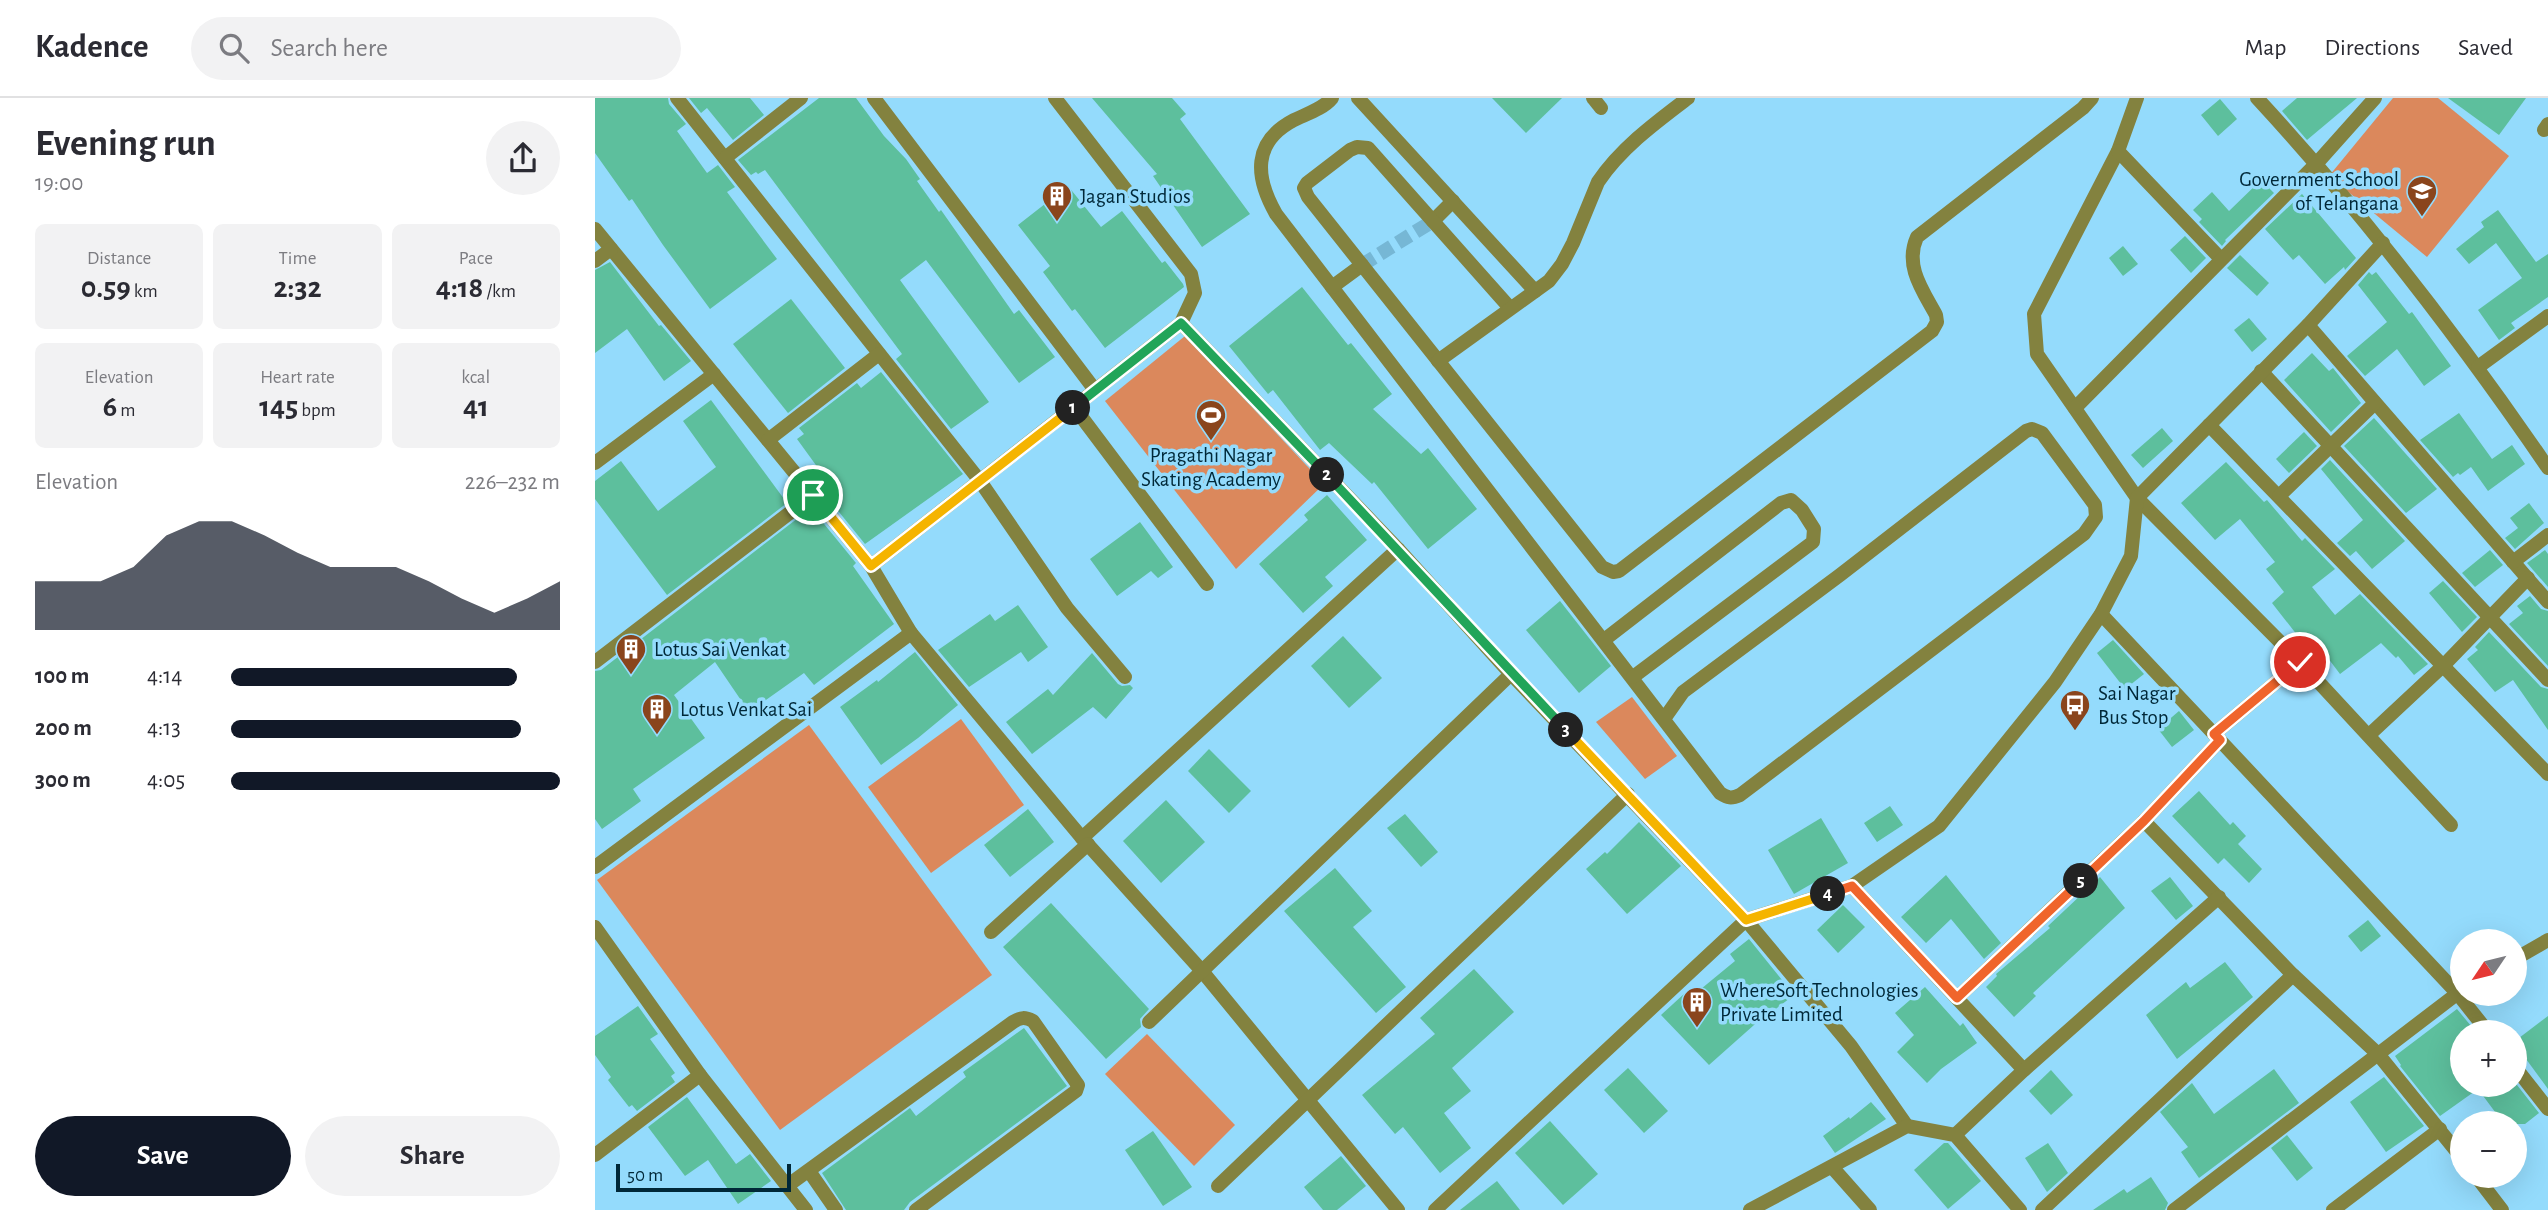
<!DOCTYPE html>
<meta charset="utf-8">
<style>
:root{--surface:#fff;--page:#f2f2f3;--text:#2b2b33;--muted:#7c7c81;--line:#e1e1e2;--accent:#111827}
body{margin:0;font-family:"Alegreya Sans",sans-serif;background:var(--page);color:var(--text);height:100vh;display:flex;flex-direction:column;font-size:26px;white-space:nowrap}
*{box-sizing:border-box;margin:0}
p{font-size:23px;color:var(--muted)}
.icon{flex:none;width:38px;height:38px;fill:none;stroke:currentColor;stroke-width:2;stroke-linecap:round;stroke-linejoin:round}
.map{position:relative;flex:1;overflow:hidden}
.sheet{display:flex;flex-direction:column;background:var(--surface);width:595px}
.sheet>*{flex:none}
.needle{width:46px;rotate:235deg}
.tools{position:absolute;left:1855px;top:831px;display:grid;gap:14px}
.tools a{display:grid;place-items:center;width:77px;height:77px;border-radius:50%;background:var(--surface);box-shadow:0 7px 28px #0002;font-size:35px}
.scale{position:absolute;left:21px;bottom:18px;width:175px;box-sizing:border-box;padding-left:7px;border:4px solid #002838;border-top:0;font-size:19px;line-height:24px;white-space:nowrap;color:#002838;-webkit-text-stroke:5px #94dbfc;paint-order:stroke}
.pin{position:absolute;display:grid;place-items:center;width:60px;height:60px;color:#fff;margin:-30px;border:4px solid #fff;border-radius:50%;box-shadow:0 2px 7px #0007}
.km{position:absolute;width:35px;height:35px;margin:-18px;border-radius:50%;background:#222;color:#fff;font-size:19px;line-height:35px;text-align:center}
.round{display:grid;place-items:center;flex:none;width:74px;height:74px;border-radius:37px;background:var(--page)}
.head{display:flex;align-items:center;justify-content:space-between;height:119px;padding:0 35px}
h1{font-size:38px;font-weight:700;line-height:52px}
.stats{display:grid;grid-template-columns:repeat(3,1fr);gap:10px;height:119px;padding:7px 35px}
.stats div{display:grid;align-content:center;border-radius:10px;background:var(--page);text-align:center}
.stats b{font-size:30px;font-weight:700}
.stats small{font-size:19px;font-weight:400}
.stats p{font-size:19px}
.chart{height:196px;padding:14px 35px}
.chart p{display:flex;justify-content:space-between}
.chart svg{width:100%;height:126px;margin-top:7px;fill:var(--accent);opacity:.7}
.primary-button{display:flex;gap:14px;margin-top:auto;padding:14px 35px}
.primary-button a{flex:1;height:80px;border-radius:42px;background:var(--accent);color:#fff;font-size:28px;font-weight:700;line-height:80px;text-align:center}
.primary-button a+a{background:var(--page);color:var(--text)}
ul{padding:0 35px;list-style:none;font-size:23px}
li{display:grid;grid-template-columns:112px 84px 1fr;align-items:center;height:52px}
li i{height:18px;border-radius:9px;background:var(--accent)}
header{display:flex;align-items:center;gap:42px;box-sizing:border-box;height:98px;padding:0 35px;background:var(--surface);border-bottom:2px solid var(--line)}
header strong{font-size:33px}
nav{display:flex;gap:38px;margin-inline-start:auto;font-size:24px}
.search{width:490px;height:63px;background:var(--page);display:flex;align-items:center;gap:18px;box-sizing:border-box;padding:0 24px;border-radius:38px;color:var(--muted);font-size:26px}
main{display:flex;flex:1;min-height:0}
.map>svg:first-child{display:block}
.green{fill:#db885c}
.building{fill:#5dbf9d}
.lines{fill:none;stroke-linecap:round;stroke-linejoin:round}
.street-tunnel{stroke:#76b7d5;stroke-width:14;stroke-dasharray:14 7;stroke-linecap:butt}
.street{stroke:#83823f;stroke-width:14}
.split-1-casing{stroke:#fff;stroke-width:14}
.split-2-casing{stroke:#fff;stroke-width:14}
.split-3-casing{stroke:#fff;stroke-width:14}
.split-4-casing{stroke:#fff;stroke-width:14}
.split-5-casing{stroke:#fff;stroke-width:14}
.split-6-casing{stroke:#fff;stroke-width:14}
.split-1{stroke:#f5b400;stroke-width:9}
.split-2{stroke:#22a559;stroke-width:9}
.split-3{stroke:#22a559;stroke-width:9}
.split-4{stroke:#f5b400;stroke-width:9}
.split-5{stroke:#f0652b;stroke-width:9}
.split-6{stroke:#f0652b;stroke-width:9}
.labels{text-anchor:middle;stroke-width:7;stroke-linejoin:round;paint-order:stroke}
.poi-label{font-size:21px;fill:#002838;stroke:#94dbfc;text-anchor:start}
</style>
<header>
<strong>Kadence</strong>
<div class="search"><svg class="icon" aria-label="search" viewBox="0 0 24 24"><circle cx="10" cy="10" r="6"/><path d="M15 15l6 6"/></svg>Search here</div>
<nav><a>Map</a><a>Directions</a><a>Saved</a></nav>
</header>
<main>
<section class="sheet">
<div class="head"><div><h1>Evening run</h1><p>19:00</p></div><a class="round"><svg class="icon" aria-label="share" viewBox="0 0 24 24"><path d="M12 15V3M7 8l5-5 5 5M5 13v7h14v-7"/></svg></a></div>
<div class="stats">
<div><p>Distance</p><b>0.59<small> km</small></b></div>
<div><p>Time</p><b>2:32</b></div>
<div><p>Pace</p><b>4:18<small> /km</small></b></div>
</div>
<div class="stats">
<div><p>Elevation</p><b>6<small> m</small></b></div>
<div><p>Heart rate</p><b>145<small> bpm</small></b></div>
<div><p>kcal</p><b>41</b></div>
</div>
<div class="chart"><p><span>Elevation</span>226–232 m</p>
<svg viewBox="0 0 160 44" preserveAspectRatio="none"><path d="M0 44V27L10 27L20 27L30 22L40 11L50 6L60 6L70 11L80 17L90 22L100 22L110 22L120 27L130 33L140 38L150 33L160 27V44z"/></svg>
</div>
<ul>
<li><b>100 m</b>4:14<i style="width:87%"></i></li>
<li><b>200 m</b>4:13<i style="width:88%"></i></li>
<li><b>300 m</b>4:05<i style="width:100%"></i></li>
</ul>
<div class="primary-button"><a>Save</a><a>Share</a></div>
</section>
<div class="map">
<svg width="1953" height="1112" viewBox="0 0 1953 1112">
<rect width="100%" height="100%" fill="#94dbfc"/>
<g class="green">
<path d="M1798,0h45l71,58 -82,101 -98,-81z"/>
<path d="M590,238l139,148 -88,85 -131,-168z"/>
<path d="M1037,599l45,59 -32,23 -49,-57z"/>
<path d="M366,621l63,86 -93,68 -63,-86z"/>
<path d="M214,627l183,250 -212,155 -183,-250z"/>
<path d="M552,936l88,91 -41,41 -89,-92z"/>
</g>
<g class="building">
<path d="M0,0h73l1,6 17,20 -9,7 30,42 11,-8 17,22 -8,5 50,67 -67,50 -47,-64 -31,-46 -3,2 -34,-48z"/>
<path d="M94,0h61l14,17 -31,25 -26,-32 -6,5z"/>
<path d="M224,0h37l28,38 22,23 14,20 -3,2 22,31 2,-2 73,104 5,-4 36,47 -36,26 -93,-123 -26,20 89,122 -38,27 -55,-70 6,-5 -137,-184 -7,4 -2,-2 -5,3 -13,-15z"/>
<path d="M497,0h80l14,16 -6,5 70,95 -48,33 -49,-71 4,-2z"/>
<path d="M897,0h70l-36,35z"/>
<path d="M1702,0h60l-50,42 -25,-29z"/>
<path d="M1853,0h78l-27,37z"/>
<path d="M1625,1l17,20 -19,17 -17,-21z"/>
<path d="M1666,82l13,13 -49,47 1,1 -4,5 -23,-24 3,-3 -9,-9 19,-18 17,19z"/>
<path d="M473,88l33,41 21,-16 40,52 3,-2 18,23 1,3 -79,61 -30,-39 -3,2 -29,-39 7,-6 -32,-41z"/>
<path d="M1707,96l54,64 -11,12 -1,-3 -19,17 -26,-29 -6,5 -28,-31z"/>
<path d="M1903,112l38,52 12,-8v43l-37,26 4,5 -16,12 -21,-30 44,-32 -26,-35 -27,21 -13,-15 28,-22 -3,-5z"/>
<path d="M1590,138l21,22 -15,15 -21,-23z"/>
<path d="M1528,148l15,18 -15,12 -14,-18z"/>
<path d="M1645,157l29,28 -12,13 -30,-28z"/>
<path d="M15,164l49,64 2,-1 30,36 -27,20 -37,-52 -32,24v-83z"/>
<path d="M1774,174l3,3 4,-3 33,42 3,-2 39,54 -27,20 -27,-37 -32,27 -18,-20 40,-34 -29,-37z"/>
<path d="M707,189l46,58 3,-2 41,51 -19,15 48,45 7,-6 49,61 -49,40 -54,-67 -2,2 -43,-41 -9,7 -47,-60 -5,4 -39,-48z"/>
<path d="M196,201l54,69 -57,45 -55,-69z"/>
<path d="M1654,220l18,21 -15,13 -18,-22z"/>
<path d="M1717,255l17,18 4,-3 28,35 -30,29 -47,-52z"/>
<path d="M286,274l82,102 -98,70 -39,-48 8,-6 -37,-51 7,-5 -5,-6 58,-45 4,5z"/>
<path d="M116,302l76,103 -120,92 -72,-96v-18l26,-20 37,50 58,-44 -33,-46z"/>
<path d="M1864,315l33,46 20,-14 13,19 -37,27 -17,-24 -11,8 -2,-2 -5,4 -33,-37z"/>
<path d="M1779,320l63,71 -31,24 -62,-67z"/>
<path d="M1567,330l11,13 -30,27 -12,-13z"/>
<path d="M1709,334l13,14 -28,27 -13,-14z"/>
<path d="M1735,362l75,81 -33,28 -16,-18 -6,5 -13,-13 26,-23 -42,-51z"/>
<path d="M1631,364l38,40 3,-2 35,41 3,-3 30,31 -23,18 23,28 25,-21 68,70 -14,11 -16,-19 -2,2 -15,-15 -41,31 -31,-41 -8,7 -29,-37 12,-11 -18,-23 9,-7 -35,-43 -25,21 -34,-37z"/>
<path d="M732,397l40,45 -42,37 8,9 -30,27 -44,-49 49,-44 -4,-5z"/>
<path d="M1934,405l15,20 -29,26 -10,-11 13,-10 -8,-10z"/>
<path d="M216,410l45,55 -3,3 41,58 -80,61 -10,-12 -55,39 -34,-50 -41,33 31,43 -72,51 8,12 -39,28 -7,-10v-148l6,-1z"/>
<path d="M545,424l33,45 -15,11 -7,-7 -34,25 -27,-37z"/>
<path d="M1895,452l13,15 -28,22 -13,-14z"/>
<path d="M1950,452l3,4v33l-21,-24z"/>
<path d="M1848,483l34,36 -15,15 -33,-39z"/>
<path d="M1935,498l11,13 7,2v55l-39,-42 14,-11 -6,-7z"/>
<path d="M965,503l51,65 -32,27 -53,-63z"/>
<path d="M423,507l30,42 -20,15 -7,-10 -52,35 -31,-37 52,-36 5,7z"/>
<path d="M1894,534l52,55 7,2v41l-35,-50 -18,12 -28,-33 11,-9 -3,-3z"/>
<path d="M748,538l39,42 -33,30 -38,-42z"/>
<path d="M1518,542l31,34 -19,15 -28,-36z"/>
<path d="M320,554l43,53 -40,33 -37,27 -41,-58 37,-27 1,2z"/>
<path d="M497,555l26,31 4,2 8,-1 3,3 -27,31 -13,-12 -61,47 -26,-32 42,-33 5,6z"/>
<path d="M1584,613l15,19 -22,17 -14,-18z"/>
<path d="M614,651l42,42 -22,22 -41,-42z"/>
<path d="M1604,693l31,34 3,-3 13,14 -8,8 24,25 -13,14 -25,-25 -6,6 -46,-48z"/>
<path d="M571,702l39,42 -44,41 -38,-42z"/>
<path d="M1295,708l13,19 -26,17 -13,-19z"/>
<path d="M433,711l26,33 -44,35 -26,-32z"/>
<path d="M810,716l33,38 -17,15 -34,-39z"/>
<path d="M1226,720l27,45 -54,31 -26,-44z"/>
<path d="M1044,724l42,44 -54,48 -41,-45 19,-17 2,2z"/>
<path d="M740,770l37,43 -19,16 53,60 -30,26 -92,-102z"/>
<path d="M1351,777l55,68 -17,16 -33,-40 -25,24 -25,-26z"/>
<path d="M1505,779l25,31 -92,85 3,3 -22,21 -28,-30 11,-11 -1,-2 54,-46 -2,-2z"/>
<path d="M1575,779l23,29 -17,14 -25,-29z"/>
<path d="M456,805l98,106 -9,10 1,8 -35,32 -103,-112z"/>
<path d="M1248,807l22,22 -27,26 -21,-23z"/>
<path d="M1773,822l13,16 -20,16 -13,-16z"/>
<path d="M1154,841l45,56 -21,16 -1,-2 -63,56 -48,-50 24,-22 5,5 45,-37 -5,-7z"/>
<path d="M1630,864l28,35 -76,62 -31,-44 40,-33 4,6z"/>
<path d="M879,871l40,43 -62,56 19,23 -27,22 27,35 -31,25 -37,-46 -8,7 -33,-39 73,-61 -15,-16z"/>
<path d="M1330,889l35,39 3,-3 14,20 -36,26 -14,14 -30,-31 17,-17 -19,-22z"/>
<path d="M43,908l20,28 -8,5 25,34 -4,3 4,6 -38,29 -5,-6 -3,2 -21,-27 3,-3 -16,-22v-19z"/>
<path d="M1862,911l19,23h-14v53h55l22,28 -14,11h-21l-26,-35 -38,27 -40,-50 1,-1 -6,-9z"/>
<path d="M1953,918v73l-33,-45v-3z"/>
<path d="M429,930l43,58 -157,116 -6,8h-58l-24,-37 88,-65 6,8 50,-39 -3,-5z"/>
<path d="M1033,970l40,43 -24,22 -40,-43z"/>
<path d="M1679,971l25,34 -100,75 -18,-26 7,-5 -28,-35 32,-29 22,31z"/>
<path d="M1456,972l22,25 -22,20 -22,-24z"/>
<path d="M1789,979l40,49 -38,26 -36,-50z"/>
<path d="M92,999l49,67 14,-10 21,27 -33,23 -30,-44 -23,16 -37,-49z"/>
<path d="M1276,1004l15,17 -51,34 -12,-17 26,-19 1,2z"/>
<path d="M955,1023l48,53 -35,31 -48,-52z"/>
<path d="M558,1033l39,56 -29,19 -38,-56z"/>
<path d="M1692,1037l26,33 -16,13 -26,-33z"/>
<path d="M1349,1045h4l33,38 -33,28 -34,-39z"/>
<path d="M1453,1045l20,30 -21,19 -22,-34z"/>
<path d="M746,1058l25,30 -29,24h-14l-19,-23z"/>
<path d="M1556,1079l17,26 -3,7h-72l31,-21 3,4z"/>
<path d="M902,1083l23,29h-60z"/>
</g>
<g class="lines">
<path class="street-tunnel" d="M767,167l71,-44"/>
<g class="street">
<path d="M82,0l303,383 87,127 58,69"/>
<path d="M279,0l221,292"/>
<path d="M460,0l136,176 4,19 -14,30 217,226 113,125 235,246 105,126 56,80"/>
<path d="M737,0c-9,11 -26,16 -38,22 -42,22 -39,57 -18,94l444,579c8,5 11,6 20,2l344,-261 12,-17 -1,-12 -53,-72 -10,-4 -6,2 -186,144 -157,117 -19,27"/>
<path d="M763,0l177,193"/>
<path d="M998,0l8,10"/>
<path d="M1542,0l-19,53 -84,163 3,40 100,144 163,164 151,163"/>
<path d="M1662,0c107,116 202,240 291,370"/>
<path d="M1949,32l4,-6"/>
<path d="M1523,53l103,108"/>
<path d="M130,60l76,-60"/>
<path d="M838,123l20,-20"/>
<path d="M0,131l276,337 40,67 171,205 120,133 196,239"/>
<path d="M0,163l16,-12"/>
<path d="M737,189l30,-22"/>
<path d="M915,210l-142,-160 -11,-1 -7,3 -43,33 -3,5 4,9 294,370 11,5 6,-1 313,-240 5,-9 -1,-7c-13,-24 -32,-49 -19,-78l166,-129 9,-10"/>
<path d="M1713,227l240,277"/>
<path d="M843,263l111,-80 13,-17 11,-21 25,-61c23,-34 57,-59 90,-84"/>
<path d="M1883,269l70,-51"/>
<path d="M1666,273l287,309"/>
<path d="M479,309l133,177"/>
<path d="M1480,310l242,-245 58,-65"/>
<path d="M1614,327l339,349"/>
<path d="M173,342l111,-86"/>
<path d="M0,365l119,-89"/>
<path d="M1684,398l96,-93"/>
<path d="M1918,464l35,-27"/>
<path d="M276,468l310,-243"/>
<path d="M1506,516l113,120 86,-72"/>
<path d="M1009,542l177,-137 10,-3 11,10 12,19 -1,13 -180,135"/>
<path d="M0,564l218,-167"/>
<path d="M1619,636l243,259 31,39"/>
<path d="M1774,637l75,-70 84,-87"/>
<path d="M1549,723l149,154 85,79 84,104"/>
<path d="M487,740l316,-289"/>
<path d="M0,769l316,-234"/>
<path d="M1257,788l172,184"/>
<path d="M0,829l105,148 106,135"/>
<path d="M396,834l97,-88"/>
<path d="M1920,861l33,-19"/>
<path d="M1362,900l187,-177 76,-81"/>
<path d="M554,924l362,-348"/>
<path d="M1920,969l33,42"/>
<path d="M1360,1037l69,-65 195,-173"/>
<path d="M0,1057l105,-80"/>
<path d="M1237,1069l38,43"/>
<path d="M214,1073l27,39"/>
<path d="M1881,1078l26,34"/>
<path d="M192,1088l226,-164c8,-5 12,-5 20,-1l45,64 -2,6 -160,119"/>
<path d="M623,1088l410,-392"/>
<path d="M840,1112l311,-290 106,-34 87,-60 116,-144 46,-68 30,-58 6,-58 171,-173 75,-82"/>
<path d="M1155,1112l157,-84 48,9 65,75"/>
<path d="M1447,1112l251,-235"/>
<path d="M1579,1112l288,-220"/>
<path d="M1738,1112l107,-81"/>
</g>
</g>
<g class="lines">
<g class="split-1-casing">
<path id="split-1" d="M218,397l58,71 202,-158"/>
</g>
<g class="split-2-casing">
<path id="split-2" d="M478,310l108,-85 146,152"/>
</g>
<g class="split-3-casing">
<path id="split-3" d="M732,377l239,255"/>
</g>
<g class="split-4-casing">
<path id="split-4" d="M971,632l180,190 82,-26"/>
</g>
<g class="split-5-casing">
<path id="split-5" d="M1233,796l24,-8 105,112 124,-117"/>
</g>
<g class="split-6-casing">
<path id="split-6" d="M1486,783l63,-60 76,-81 -6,-6 86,-72"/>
</g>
<use href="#split-1" class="split-1"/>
<use href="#split-2" class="split-2"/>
<use href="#split-3" class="split-3"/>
<use href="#split-4" class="split-4"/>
<use href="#split-5" class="split-5"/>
<use href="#split-6" class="split-6"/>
</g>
<defs>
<g id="school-pin" transform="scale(1.575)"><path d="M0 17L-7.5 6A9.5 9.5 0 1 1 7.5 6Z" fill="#8a451c" stroke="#94dbfc"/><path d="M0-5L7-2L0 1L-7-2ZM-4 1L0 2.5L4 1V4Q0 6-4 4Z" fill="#fff"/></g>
<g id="building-pin" transform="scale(1.575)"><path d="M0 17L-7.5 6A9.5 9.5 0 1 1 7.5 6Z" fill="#8a451c" stroke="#94dbfc"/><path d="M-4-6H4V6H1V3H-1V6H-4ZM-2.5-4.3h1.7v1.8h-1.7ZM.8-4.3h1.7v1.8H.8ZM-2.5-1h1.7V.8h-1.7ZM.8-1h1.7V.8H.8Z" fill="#fff"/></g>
<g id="stadium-pin" transform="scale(1.575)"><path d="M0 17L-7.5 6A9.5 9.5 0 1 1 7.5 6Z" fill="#8a451c" stroke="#94dbfc"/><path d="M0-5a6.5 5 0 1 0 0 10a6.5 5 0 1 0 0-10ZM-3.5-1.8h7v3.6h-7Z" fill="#fff"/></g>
<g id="bus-pin" transform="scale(1.575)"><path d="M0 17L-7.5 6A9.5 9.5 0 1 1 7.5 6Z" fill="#8a451c" stroke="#94dbfc"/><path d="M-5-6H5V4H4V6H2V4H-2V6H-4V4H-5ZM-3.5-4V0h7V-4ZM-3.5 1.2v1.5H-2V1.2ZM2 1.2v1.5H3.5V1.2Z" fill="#fff"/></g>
</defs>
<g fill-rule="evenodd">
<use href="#school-pin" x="1827" y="93"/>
<use href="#building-pin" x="462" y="98"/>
<use href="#stadium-pin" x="616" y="317"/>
<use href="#building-pin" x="36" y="551"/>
<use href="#bus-pin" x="1480" y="607"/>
<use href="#building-pin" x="62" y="611"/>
<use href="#building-pin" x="1102" y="904"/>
</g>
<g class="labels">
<g class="poi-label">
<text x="1804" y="88" text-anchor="end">Government School<tspan x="1804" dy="24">of Telangana</tspan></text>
<text x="485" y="105">Jagan Studios</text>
<text x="616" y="364" text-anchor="middle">Pragathi Nagar<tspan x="616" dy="24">Skating Academy</tspan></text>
<text x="59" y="558">Lotus Sai Venkat</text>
<text x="1503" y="602">Sai Nagar<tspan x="1503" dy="24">Bus Stop</tspan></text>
<text x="85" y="618">Lotus Venkat Sai</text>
<text x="1125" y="899">WhereSoft Technologies<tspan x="1125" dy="24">Private Limited</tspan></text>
</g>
</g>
</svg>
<div class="tools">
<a><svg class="needle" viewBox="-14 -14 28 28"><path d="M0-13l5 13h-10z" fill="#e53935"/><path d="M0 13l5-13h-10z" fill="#7c7c81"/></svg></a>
<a>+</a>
<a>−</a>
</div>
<div class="scale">50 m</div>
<div class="pin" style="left:218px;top:397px;background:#1e9e55"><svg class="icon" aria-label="arrive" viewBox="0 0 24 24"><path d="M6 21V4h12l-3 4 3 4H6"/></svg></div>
<div class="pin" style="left:1705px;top:564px;background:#d93025"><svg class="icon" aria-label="check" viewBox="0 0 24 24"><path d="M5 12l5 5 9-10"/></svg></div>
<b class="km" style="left:478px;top:310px">1</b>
<b class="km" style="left:732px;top:377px">2</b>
<b class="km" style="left:971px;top:632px">3</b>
<b class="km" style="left:1233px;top:796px">4</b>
<b class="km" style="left:1486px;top:783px">5</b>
</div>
</main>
